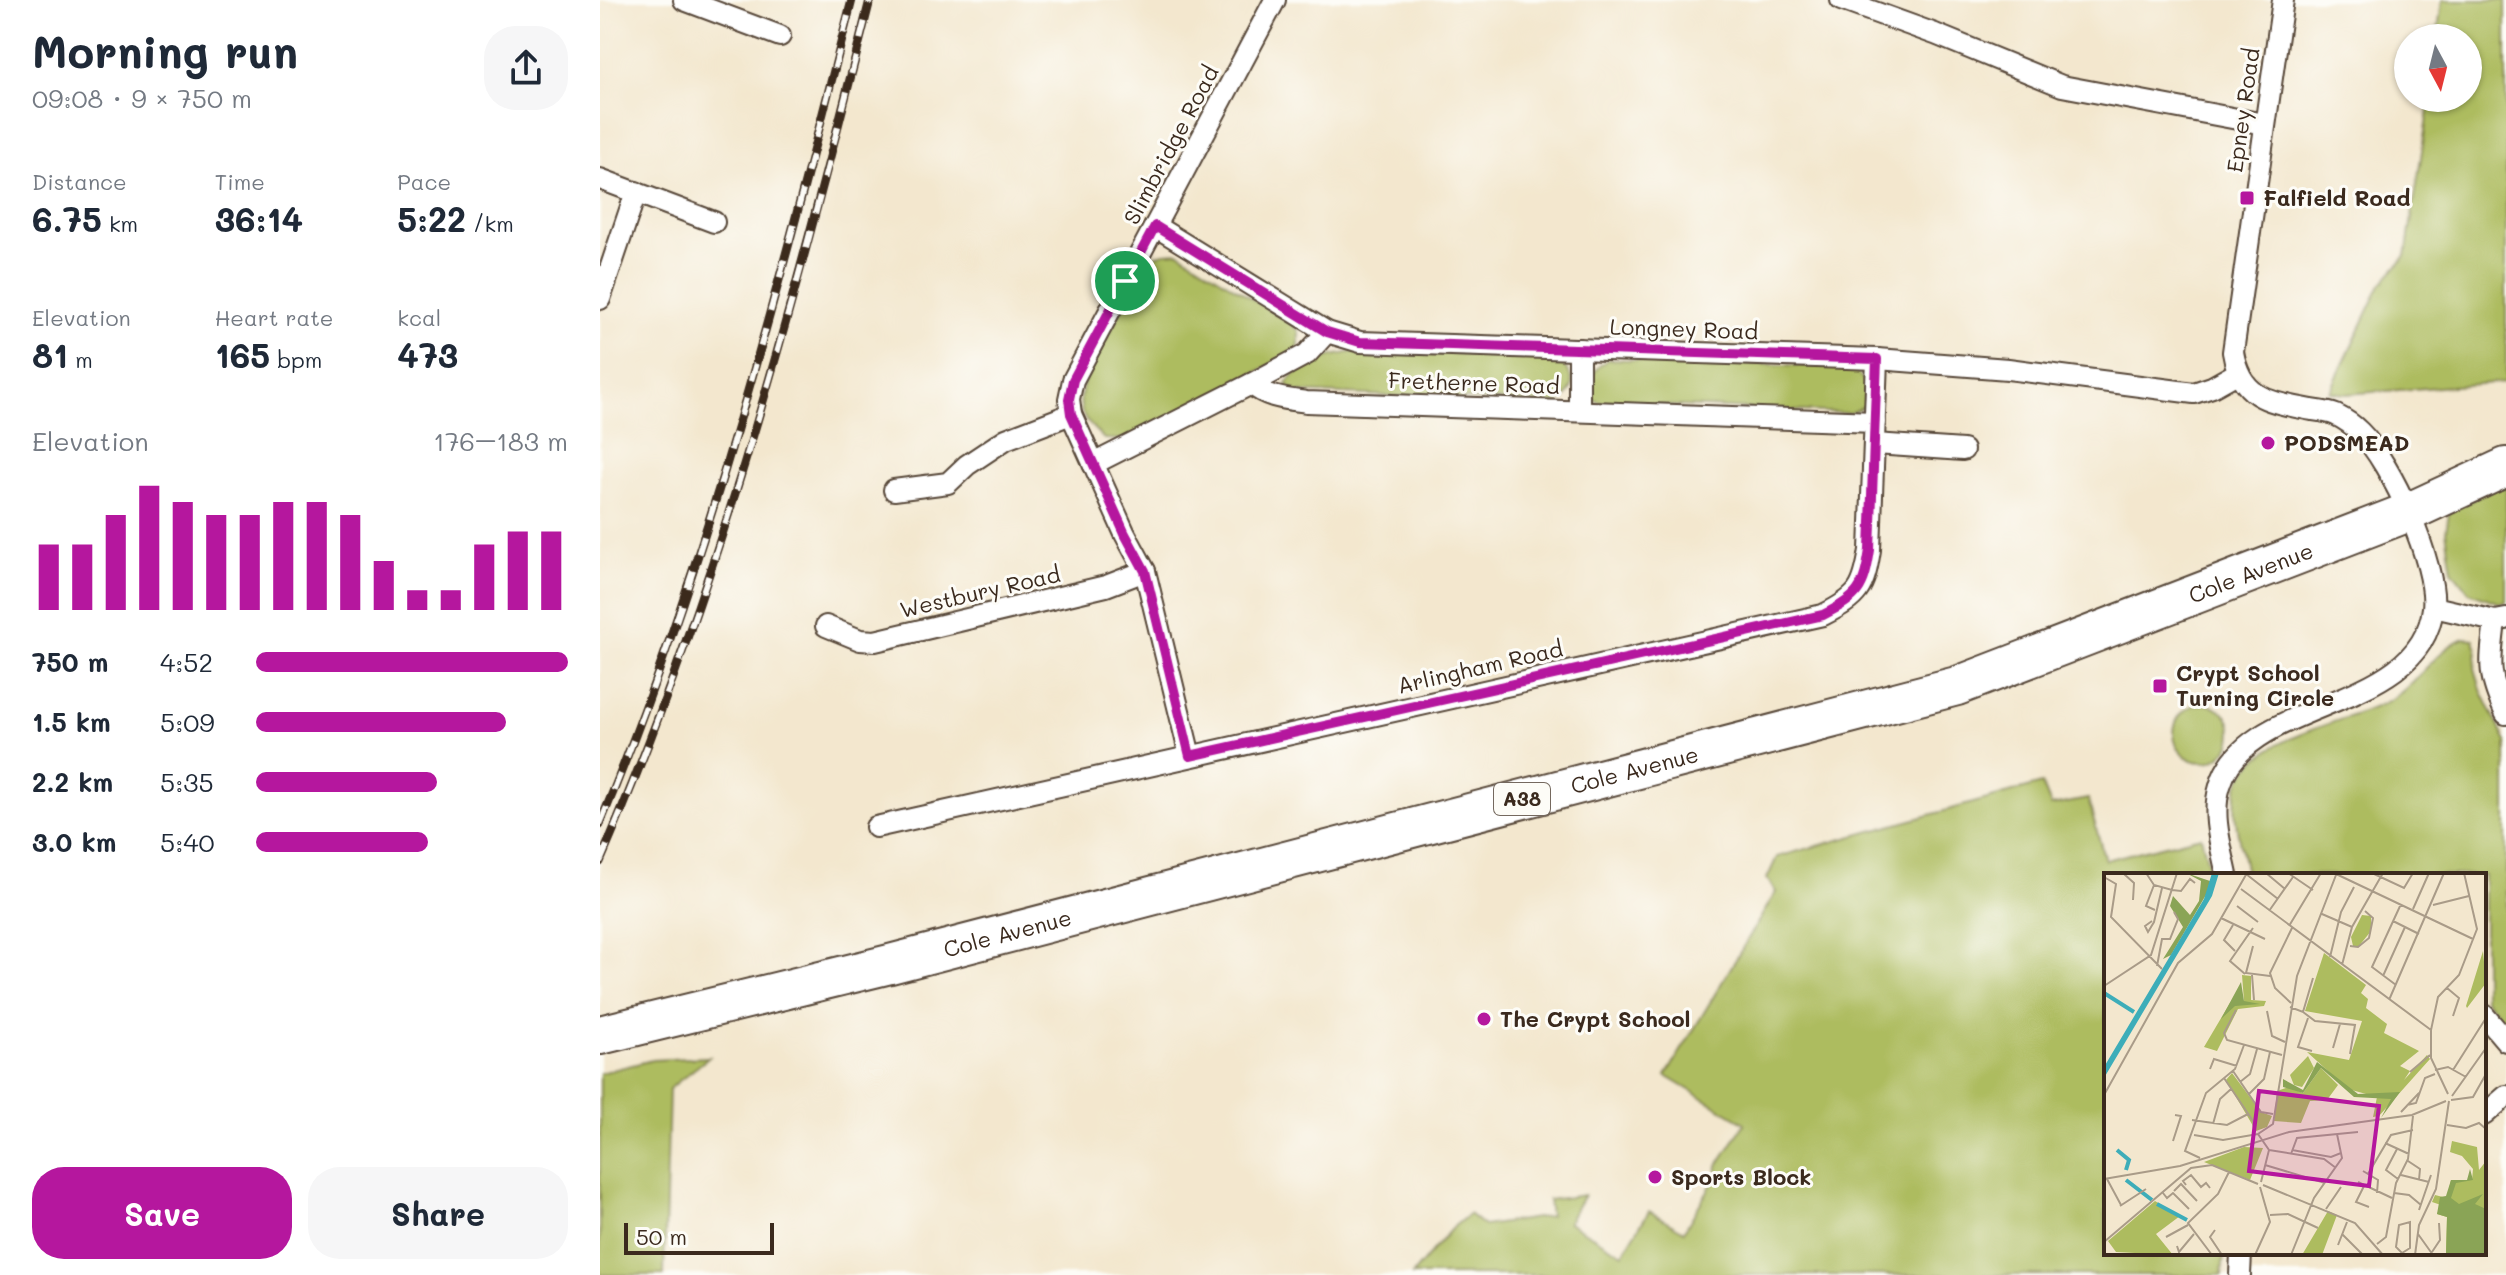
<!DOCTYPE html>
<meta charset="utf-8">
<style>
:root{--surface:#fff;--page:#f6f6f7;--text:#1f2937;--muted:#747a83;--accent:#b5179e}
body{margin:0;font-family:Mali,sans-serif;background:var(--page);color:var(--text);height:100vh;display:flex;flex-direction:column;font-size:30px;white-space:nowrap}
*{box-sizing:border-box;margin:0}
p{font-size:26px;color:var(--muted)}
.icon{flex:none;width:44px;height:44px;fill:none;stroke:currentColor;stroke-width:2;stroke-linecap:round;stroke-linejoin:round}
.map{position:relative;flex:1;overflow:hidden}
.side{display:flex;flex-direction:column;background:var(--surface);width:600px}
.side>*{flex:none}
.needle{width:52px;rotate:173deg}
.buttons{position:absolute;left:1794px;top:24px;display:grid;gap:16px}
.buttons a{display:grid;place-items:center;width:88px;height:88px;border-radius:50%;background:var(--surface);box-shadow:0 2px 6px #0004;font-size:40px}
.scale{position:absolute;left:24px;bottom:20px;width:150px;box-sizing:border-box;padding-left:8px;border:4px solid #3b2a1e;border-top:0;font-size:22px;line-height:28px;white-space:nowrap;color:#3b2a1e;-webkit-text-stroke:6px #fdfcf7;paint-order:stroke}
.pin{position:absolute;display:grid;place-items:center;width:68px;height:68px;color:#fff;margin:-34px;border:4px solid #fff;border-radius:50%;box-shadow:0 2px 8px #0007}
.round{display:grid;place-items:center;flex:none;width:84px;height:84px;border-radius:32px;background:var(--page)}
.head{display:flex;align-items:center;justify-content:space-between;height:136px;padding:0 32px}
h1{font-size:44px;font-weight:700;line-height:60px}
.metrics{display:grid;grid-template-columns:repeat(3,1fr);gap:12px;height:136px;padding:8px 32px}
.metrics div{display:grid;align-content:center}
.metrics b{font-size:34px;font-weight:700}
.metrics small{font-size:22px;font-weight:400}
.metrics p{font-size:22px}
.chart{height:224px;padding:16px 32px}
.chart p{display:flex;justify-content:space-between}
.chart svg{width:100%;height:144px;margin-top:8px;stroke:var(--accent);stroke-width:6}
.primary-button{display:flex;gap:16px;margin-top:auto;padding:16px 32px}
.primary-button a{flex:1;height:92px;border-radius:32px;background:var(--accent);color:#fff;font-size:32px;font-weight:700;line-height:92px;text-align:center}
.primary-button a+a{background:var(--page);color:var(--text)}
ul{padding:0 32px;list-style:none;font-size:26px}
li{display:grid;grid-template-columns:128px 96px 1fr;align-items:center;height:60px}
li i{height:20px;border-radius:10px;background:var(--accent)}
main{display:flex;flex:1;min-height:0}
.map>svg:first-child{display:block}
.green{fill:#adbc5f;stroke:#74733e;stroke-width:2}
.lines{fill:none;stroke-linecap:round;stroke-linejoin:round}
.street-casing{stroke:#574638;stroke-width:24}
.highway-casing{stroke:#574638;stroke-width:42}
.street{stroke:#fff;stroke-width:20}
.highway{stroke:#fff;stroke-width:38}
.rail-casing{stroke:#3b2a1e;stroke-width:9}
.rail{stroke:#fdfcf7;stroke-width:6;stroke-dasharray:18;stroke-linecap:butt}
.route-casing{stroke:#fff;stroke-width:16}
.route{stroke:#b5179e;stroke-width:10}
.poi-dot{fill:#b5179e;stroke:#fdfcf7;stroke-width:3}
.labels{text-anchor:middle;stroke-width:6;stroke-linejoin:round;paint-order:stroke}
.shield{fill:#fdfcf7;stroke:#75695f;stroke-width:2}
.shield-label{font-size:20px;font-weight:bold;fill:#3b2a1e}
.street-label{font-size:22px;fill:#3b2a1e;stroke:#fdfcf7}
.poi-label{font-size:22px;font-weight:bold;fill:#3b2a1e;stroke:#fdfcf7;text-anchor:start}
.inset-river{fill:none;stroke:#3dadb9;stroke-width:4}
.inset-road{fill:none;stroke:#a99b88;stroke-width:2}
.view{fill:#b5179e;fill-opacity:0.15;stroke:#b5179e;stroke-width:4}
.inset-edge{fill:none;stroke:#3b2a1e;stroke-width:4}
</style>
<main>
<section class="side">
<div class="head"><div><h1>Morning run</h1><p>09:08 · 9 × 750 m</p></div><a class="round"><svg class="icon" aria-label="share" viewBox="0 0 24 24"><path d="M12 15V3M7 8l5-5 5 5M5 13v7h14v-7"/></svg></a></div>
<div class="metrics">
<div><p>Distance</p><b>6.75<small> km</small></b></div>
<div><p>Time</p><b>36:14</b></div>
<div><p>Pace</p><b>5:22<small> /km</small></b></div>
</div>
<div class="metrics">
<div><p>Elevation</p><b>81<small> m</small></b></div>
<div><p>Heart rate</p><b>165<small> bpm</small></b></div>
<div><p>kcal</p><b>473</b></div>
</div>
<div class="chart"><p><span>Elevation</span>176–183 m</p>
<svg viewBox="0 0 160 44" preserveAspectRatio="none"><path d="M5 44V24M15 44V24M25 44V15M35 44V6M45 44V11M55 44V15M65 44V15M75 44V11M85 44V11M95 44V15M105 44V29M115 44V38M125 44V38M135 44V24M145 44V20M155 44V20"/></svg>
</div>
<ul>
<li><b>750 m</b>4:52<i style="width:100%"></i></li>
<li><b>1.5 km</b>5:09<i style="width:80%"></i></li>
<li><b>2.2 km</b>5:35<i style="width:58%"></i></li>
<li><b>3.0 km</b>5:40<i style="width:55%"></i></li>
</ul>
<div class="primary-button"><a>Save</a><a>Share</a></div>
</section>
<div class="map">
<svg width="1906" height="1275" viewBox="0 0 1906 1275">
<rect width="100%" height="100%" fill="#fdfcf7"/>
<filter id="ink" filterUnits="userSpaceOnUse"><feTurbulence type="fractalNoise" baseFrequency=".0125" numOctaves="2"/><feDisplacementMap in="SourceGraphic" scale="16" xChannelSelector="R" yChannelSelector="G"/><feConvolveMatrix kernelMatrix="1 2 1 2 8 2 1 2 1" color-interpolation-filters="sRGB"/></filter>
<filter id="wash" filterUnits="userSpaceOnUse"><feTurbulence type="fractalNoise" baseFrequency=".006" numOctaves="4" result="noise"/><feDisplacementMap in="SourceGraphic" scale="32" xChannelSelector="R" yChannelSelector="G"/><feGaussianBlur stdDeviation="1.8" result="paint"/><feColorMatrix in="noise" values="0 0 0 0 0 0 0 0 0 0 0 0 0 0 0 0 0 1.4 0 .05"/><feComposite in="paint" operator="in"/></filter>
<g filter="url(#wash)">
<rect width="100%" height="100%" fill="#f3e7ce"/>
<g class="green">
<path d="M1842,0h64v382l-160,12 -16,-2 51,-108 25,-28 24,-158h38v-60h-31z"/>
<path d="M579,252l114,73 6,6v13l-2,7 -171,89 -22,-1c-23,-22 -29,-29 -19,-60l64,-121 15,-5z"/>
<path d="M763,350l189,7c20,12 30,33 5,46l-263,-11 -7,-8c15,-26 48,-28 76,-34z"/>
<path d="M1008,359l240,8c19,11 19,18 17,39l-16,7 -247,-10 -11,-4c-4,-18 2,-30 17,-40z"/>
<path d="M1906,481v121l-6,1 -31,-11 -17,-22 -6,-39 3,-18z"/>
<path d="M1864,638l10,1 3,11 -2,18 6,22 25,52v281l-22,-25v-123h-238c-4,-26 -15,-58 -9,-85 12,-53 105,-66 147,-87 32,-15 48,-51 80,-65z"/>
<circle cx="1603" cy="733" r="29"/>
<path d="M1442,784l9,22 37,-7 17,61 96,-24 10,39h-105v378h118l-2,22h-810l39,-46 18,-15 15,12 66,-10 -2,-16 36,-5 -16,27 55,32 26,-43 35,20 33,-56 1,-10 27,-42 -79,-47 110,-184 -9,-13 10,-22z"/>
<path d="M109,1057l-40,32 -5,186h-64v-202l52,-13z"/>
</g>
</g>
<g filter="url(#ink)">
<g class="lines">
<g class="street-casing">
<g id="street">
<path d="M84,0l96,36"/>
<path d="M1241,0l94,34 127,52 202,38"/>
<path d="M0,179l114,43"/>
<path d="M555,226l172,106 33,10 517,17 131,10 186,24 18,-6 25,-14"/>
<path d="M0,299l36,-107"/>
<path d="M979,349v61"/>
<path d="M651,384l56,-30 20,-22"/>
<path d="M1275,444l88,6"/>
<path d="M493,464l158,-80c16,14 35,15 55,18l569,20"/>
<path d="M294,490l54,-7 19,-18 39,-26 65,-25"/>
<path d="M1834,607l61,14 11,-2"/>
<path d="M1895,621c-5,43 -8,53 11,93"/>
<path d="M226,626l34,14 15,1 231,-55 39,-15"/>
<path d="M590,756l-45,-185 -20,-37 -54,-120 -2,-15 4,-19 202,-380"/>
<path d="M276,827l947,-212c36,-18 41,-26 47,-65l7,-191"/>
<path d="M1627,875c-6,-29 -16,-60 -7,-89 25,-90 201,-73 213,-178 5,-42 -42,-146 -73,-176 -6,-6 -16,-13 -24,-17 -7,-3 -16,-4 -24,-5 -41,-8 -71,-10 -79,-58l50,-352"/>
<path d="M1884,1015l22,26"/>
<path d="M1884,1115l22,-19"/>
<path d="M1640,1275l1,-22"/>
</g>
</g>
<g class="highway-casing">
<g id="highway">
<path id="s1" d="M0,1035l290,-71 1067,-278 452,-174 97,-45"/>
</g>
</g>
<use href="#street" class="street"/>
<use href="#highway" class="highway"/>
<g class="rail-casing">
<g id="rail">
<path d="M0,824c110,-266 181,-546 252,-824"/>
<path d="M0,862c120,-278 197,-570 270,-862"/>
</g>
</g>
<use href="#rail" class="rail"/>
</g>
</g>
<g class="lines" filter="url(#ink)">
<g class="route-casing">
<path id="route" d="M555,226l172,106 33,10 517,17 -7,191c-6,39 -11,47 -47,65l-633,141 -45,-185 -20,-37 -54,-120 -2,-15 4,-19z"/>
</g>
<use href="#route" class="route"/>
</g>
<g class="poi-dot">
<rect x="1639" y="190" width="16" height="16" rx="4"/>
<circle cx="1668" cy="443" r="8"/>
<rect x="1552" y="678" width="16" height="16" rx="4"/>
<circle cx="884" cy="1019" r="8"/>
<circle cx="1055" cy="1177" r="8"/>
</g>
<g class="labels">
<rect class="shield" x="894" y="783" width="56" height="32" rx="6"/>
<g class="shield-label">
<text x="922" y="806">A38</text>
</g>
<g class="street-label">
<text transform="translate(1643 110) rotate(-82)" y="8">Epney Road</text>
<text transform="translate(571 145) rotate(-62)" y="8">Slimbridge Road</text>
<text transform="translate(1084 329) rotate(2)" y="8">Longney Road</text>
<text transform="translate(874 383) rotate(2)" y="8">Fretherne Road</text>
<text dy="8" stroke="none"><textPath href="#s1" startOffset="1716">Cole Avenue</textPath></text>
<text transform="translate(380 592) rotate(-13)" y="8">Westbury Road</text>
<text transform="translate(880 667) rotate(-13)" y="8">Arlingham Road</text>
<text dy="8" stroke="none"><textPath href="#s1" startOffset="1068">Cole Avenue</textPath></text>
<text dy="8" stroke="none"><textPath href="#s1" startOffset="420">Cole Avenue</textPath></text>
</g>
<g class="poi-label">
<text x="1663" y="206">Falfield Road</text>
<text x="1684" y="451">PODSMEAD</text>
<text x="1576" y="681">Crypt School<tspan x="1576" dy="25">Turning Circle</tspan></text>
<text x="900" y="1027">The Crypt School</text>
<text x="1071" y="1185">Sports Block</text>
</g>
</g>
<g transform="translate(1504 873)">
<rect width="382" height="382" fill="#f3e7ce"/>
<path d="M258,42l9,1v15l-12,15h-6l-2,-9zM379,78l3,32 -19,25 -1,-2zM220,80l42,32 -5,8 7,6 -2,9 21,16 -3,9 35,18 -19,15 10,5 -6,9 23,-25 3,4 -51,57 -6,1 4,-20 -29,-8 -41,-37 42,8 13,-39 -57,-10zM138,102l9,1v24l15,1 -2,5 -26,3 -21,42 -13,-4 26,-44 14,-2zM204,183l6,12 -12,19 -8,-2 -4,-10zM217,195l17,17 -11,15 -17,1 -9,22 -27,-2 3,-30 12,-4 14,6zM128,200l29,39 11,4 -5,11 -11,4 -30,-51zM348,268l25,6 2,23 7,-9v94h-40l1,-38 -10,-3 4,-9 -9,-3 3,-7 12,3 4,-18h21l1,-11 -11,-13 -12,-4zM140,274l19,1 -13,32 -46,-18zM51,328l25,15 -24,18 17,21 -57,-3 -8,-11zM224,338l9,4 -15,40h-20z" fill="#adbc5f"/>
<path d="M82,0l24,8 -3,12 -15,26 -21,36 -8,4 20,-32 -13,-21 3,-10 17,19 9,-14 2,-20zM137,109l3,19 16,3 -25,2 -14,13zM213,189l41,32 42,-2 -19,26 10,-19 -37,-2 -33,-29 -18,25 -20,-6v-8l20,11zM366,296l3,11 -17,3 -5,15 8,6 24,-10 -8,10 11,5v46h-40l1,-38 -10,-3 3,-17 6,-1 5,-16h16z" fill="#8aa456"/>
<path d="M108,0h7l-7,23 -108,182v-11l100,-168z" fill="#3dadb9"/>
<path class="inset-river" d="M0,120l30,19M13,277l12,10 -3,10M22,307l26,20M53,331l30,16"/>
<path class="inset-road" d="M42,0l8,12 18,5 9,1 9,-12 5,4M162,0l19,16M184,0l25,17M230,0l139,66M268,0l32,15 9,-15M20,1l10,9 -1,17M142,1l32,25M0,4l12,7 -5,33 51,52M50,12l-8,21 9,4M137,16l190,141M329,32l36,-9M133,33l21,16M309,36l16,-36M165,38l24,-34M218,41l30,13M117,45l44,21M48,48l-7,5 3,6 6,-10 8,-34M289,48l26,13M129,52l-9,15 11,11M185,53l32,-53M149,73l-7,27 24,3M246,73l8,1 11,-9 4,-20 -8,-7M226,84l11,-45 13,-25M238,92l10,-38 31,-54M53,93l5,-27h8l8,-20 -4,-7M141,101l-15,-13 23,-33M148,102l2,25M279,103l22,-49M292,112l-24,-18 29,-63M0,113l47,-31 26,-82M343,115l12,10 -6,18M285,127l55,-127M187,130l-16,-15 -5,-15 22,-45M186,134l13,5 10,-34M132,137l-12,23 3,7 55,15M163,138l5,25 13,6M199,139l12,9 40,4 -5,29M204,145l-10,29 14,4M229,175l7,-24M106,196l4,-10 23,7M331,197l13,-3 18,10M349,197l33,-52M129,198l28,41 12,2M306,199l20,-17M120,205l29,43 1,11M136,209l10,-8 7,-25M145,221l15,-15 6,-27M344,221l-17,-36v-28l7,-33 21,-22 18,-46 -13,-56M0,222l74,-132 34,-29 35,-61M348,223l34,-48M347,227l22,-3 13,-23M303,232l9,-2 9,-25 10,-4M297,239l18,-19M88,247l35,5 21,-11M109,251l7,-25 11,-10M343,252l19,3 13,-5 7,6M90,262l29,5 35,-6M69,268l8,-25 -6,-1M281,270l24,11M293,276l-11,21 12,9M165,277l55,9 12,9M188,277l39,7 10,-4M187,281l6,-16 61,-6M96,285l-15,-7 21,-58 29,-24 9,-24M304,288l12,8 -1,11M161,292l60,18M259,298l15,9 -1,13M264,301l23,-39 22,-5M297,302l28,7M0,306l76,-13 109,-34 123,-17 34,-14M3,306l14,26M157,309l8,-32 -11,-16 15,-10 24,-148 39,-101M254,309l34,16M82,312l-3,-4 8,-6 10,12 5,-4 4,5M159,312l92,38 28,32M260,313l-8,16 13,5M70,318l7,-7 16,17M59,320l4,5 6,-5 16,16M290,320l15,2 12,10M16,333l26,-17M222,336l15,-22M315,337l12,-35M166,342l18,-1 30,14M306,349v26l-8,5 -6,-6 3,-22zM111,357l-5,7 12,18M238,361l21,21M314,361l15,21M62,364l22,-12M0,369l87,-74 21,-3 46,19M273,371l9,-7 10,-54 12,-24 5,-43M234,372l9,-23M73,373l2,6 15,-18M328,379l8,-12 -1,-17M108,382l-24,-32 30,-29 11,-22M151,382l15,-33 -10,-35M187,382l23,-57 28,-40 -5,-24M311,382l4,-30 17,-36 13,-88"/>
<path class="view" d="M155,218l120,15 -10,80 -120,-15z"/>
<rect width="382" height="382" class="inset-edge"/>
</g>
</svg>
<div class="buttons">
<a><svg class="needle" viewBox="-14 -14 28 28"><path d="M0-13l5 13h-10z" fill="#e53935"/><path d="M0 13l5-13h-10z" fill="#747a83"/></svg></a>
</div>
<div class="scale">50 m</div>
<div class="pin" style="left:525px;top:281px;background:#1e9e55"><svg class="icon" aria-label="arrive" viewBox="0 0 24 24"><path d="M6 21V4h12l-3 4 3 4H6"/></svg></div>
</div>
</main>
